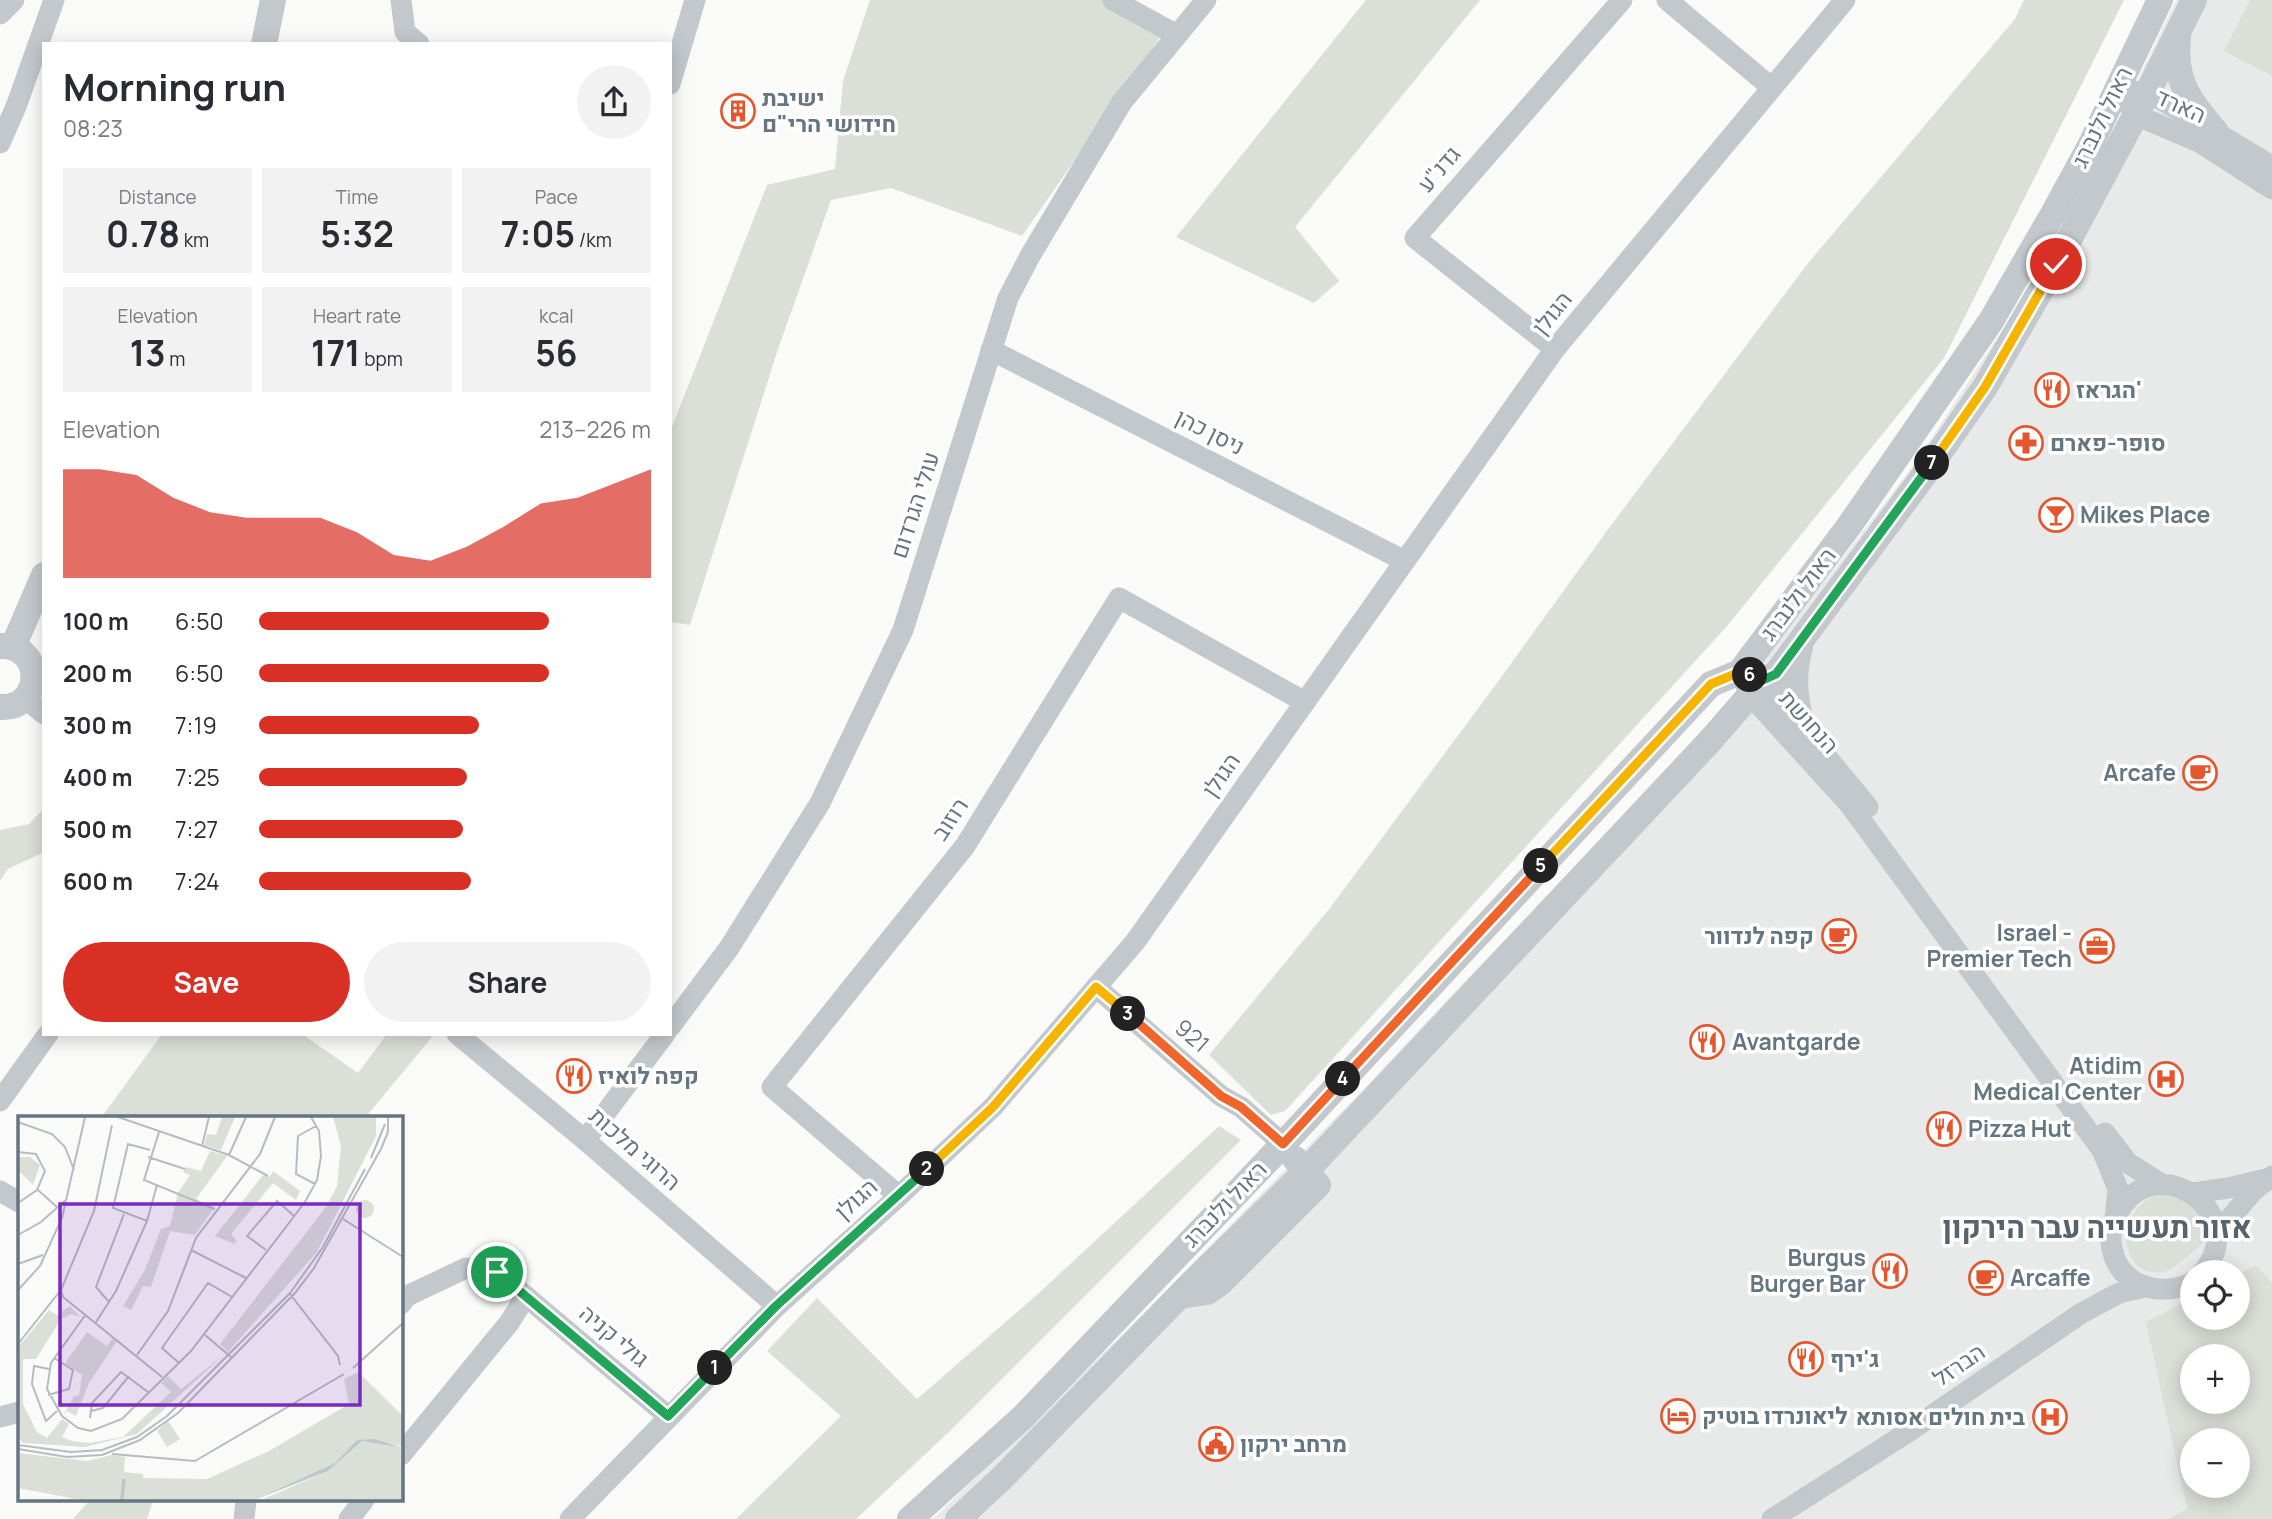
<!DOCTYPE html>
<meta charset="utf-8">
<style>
:root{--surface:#fff;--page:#f2f2f3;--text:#2b2b33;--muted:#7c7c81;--accent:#d93025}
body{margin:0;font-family:Manrope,Heebo,sans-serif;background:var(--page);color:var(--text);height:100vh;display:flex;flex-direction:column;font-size:26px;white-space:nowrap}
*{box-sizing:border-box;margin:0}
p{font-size:23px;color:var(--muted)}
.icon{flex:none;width:38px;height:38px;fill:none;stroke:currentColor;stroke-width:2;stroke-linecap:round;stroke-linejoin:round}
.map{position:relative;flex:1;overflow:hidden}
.panel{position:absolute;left:42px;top:42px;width:630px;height:994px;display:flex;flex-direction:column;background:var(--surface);border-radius:0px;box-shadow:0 4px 18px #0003}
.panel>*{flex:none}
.fabs{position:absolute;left:2180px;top:1260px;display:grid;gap:14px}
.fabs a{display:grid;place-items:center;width:70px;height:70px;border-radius:50%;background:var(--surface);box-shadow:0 4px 18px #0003;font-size:35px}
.pin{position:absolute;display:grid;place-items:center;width:60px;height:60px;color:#fff;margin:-30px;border:4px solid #fff;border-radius:50%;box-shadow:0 2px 7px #0007}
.km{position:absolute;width:35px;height:35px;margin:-18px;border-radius:50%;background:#222;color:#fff;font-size:19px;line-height:35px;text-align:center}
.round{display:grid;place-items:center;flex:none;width:74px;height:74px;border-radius:37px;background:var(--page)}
.summary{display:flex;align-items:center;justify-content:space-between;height:119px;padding:0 21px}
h1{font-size:38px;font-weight:700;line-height:52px}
.figures{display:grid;grid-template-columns:repeat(3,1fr);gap:10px;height:119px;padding:7px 21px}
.figures div{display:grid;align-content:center;border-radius:0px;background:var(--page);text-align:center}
.figures b{font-size:35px;font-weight:700}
.figures small{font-size:19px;font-weight:400}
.figures p{font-size:19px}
.chart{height:196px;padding:14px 21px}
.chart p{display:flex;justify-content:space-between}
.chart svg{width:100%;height:126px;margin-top:7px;fill:var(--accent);opacity:.7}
.primary-button{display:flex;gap:14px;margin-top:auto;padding:14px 21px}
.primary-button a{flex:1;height:80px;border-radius:42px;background:var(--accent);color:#fff;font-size:28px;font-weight:700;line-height:80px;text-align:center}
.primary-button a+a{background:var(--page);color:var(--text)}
ul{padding:0 21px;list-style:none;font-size:23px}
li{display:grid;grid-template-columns:112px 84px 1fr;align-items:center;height:52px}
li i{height:18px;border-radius:9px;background:var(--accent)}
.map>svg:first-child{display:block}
.built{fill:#e8e9e9;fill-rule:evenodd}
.green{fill:#dadfd7;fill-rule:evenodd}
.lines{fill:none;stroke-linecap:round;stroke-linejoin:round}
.minor{stroke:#c3c8cc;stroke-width:21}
.tertiary{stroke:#c3c8cc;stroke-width:26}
.split-1-casing{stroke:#fff;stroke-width:14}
.split-2-casing{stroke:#fff;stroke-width:14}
.split-3-casing{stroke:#fff;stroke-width:14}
.split-4-casing{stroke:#fff;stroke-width:14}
.split-5-casing{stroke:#fff;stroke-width:14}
.split-6-casing{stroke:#fff;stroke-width:14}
.split-7-casing{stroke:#fff;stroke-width:14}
.split-8-casing{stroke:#fff;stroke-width:14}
.split-1{stroke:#22a559;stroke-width:9}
.split-2{stroke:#22a559;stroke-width:9}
.split-3{stroke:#f5b400;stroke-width:9}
.split-4{stroke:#f0652b;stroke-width:9}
.split-5{stroke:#f0652b;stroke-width:9}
.split-6{stroke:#f5b400;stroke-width:9}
.split-7{stroke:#22a559;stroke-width:9}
.split-8{stroke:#f5b400;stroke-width:9}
.labels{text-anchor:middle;stroke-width:7;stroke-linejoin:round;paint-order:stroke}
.poi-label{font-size:23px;font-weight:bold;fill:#657683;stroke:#fff;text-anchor:start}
.street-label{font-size:23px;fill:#657683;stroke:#fff}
.district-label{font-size:30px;font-weight:bold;fill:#57646e;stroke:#fff}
.inset-river{fill:none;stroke:#bbc7cb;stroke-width:3.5}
.inset-road{fill:none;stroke:#b5bdc2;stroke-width:2}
.view{fill:#7b2cbf;fill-opacity:0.15;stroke:#7b2cbf;stroke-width:3.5}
.inset-edge{fill:none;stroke:#657683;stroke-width:3.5}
</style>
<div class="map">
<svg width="2272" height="1519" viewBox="0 0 2272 1519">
<rect width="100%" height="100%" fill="#fafaf8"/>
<path class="built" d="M2176,0h96v1449l-34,-9h-45v46l-6,22 -18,11h-1236l202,-197 231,-235 82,-88 280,-291 188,-246 105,-161 103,-193zM2193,1272h45v46h-45zM2193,1356h45v46h-45z"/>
<g class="green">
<path d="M870,0h243l53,29 -144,207 -131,-48 -60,12 -53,149 -88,276 -20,-3v-190l97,-247 68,-16 8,-88z"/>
<path d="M1366,0h114l-185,227 44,54 -25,22 -138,-66z"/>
<path d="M2024,0h100l-180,358 -216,267 -443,486 -14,4 -62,-60 121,-147 164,-221 115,-159 200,-266 206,-243z"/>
<path d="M2250,0h22v76l-48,-25z"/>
<path d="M44,808v44l-36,17 -8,12v-51l29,-6z"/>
<path d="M162,1034h140l56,39 29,-39h42l3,3 -67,81h-264z"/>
<path d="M1219,1126l22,14 -290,290 -95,89h-120l105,-103 -74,-65 50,-53 100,101 122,-106z"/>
<path d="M2162,1193l35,8 12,35c-6,7 -13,13 -20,19 -7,5 -14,13 -23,16 -45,13 -58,-62 -4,-78z"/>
<path d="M2256,1265l16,18v236h-103l18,-11 -41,-186 47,-24v20h45v-43zM2193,1356h45v46h-45zM2193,1440h45v46h-45z"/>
<path d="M90,1500h63l-6,19h-74z"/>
</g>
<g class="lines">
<g class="minor">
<path d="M401,0l4,32 14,12"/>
<path d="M1113,0l64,35"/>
<path d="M1667,0l104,87"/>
<path d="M0,14l14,-14"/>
<path d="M670,84l25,-84"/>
<path d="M2133,91l15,1 124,74"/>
<path d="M2127,103l9,12 63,27 73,47"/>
<path d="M0,143l17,-39 37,-104"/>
<path d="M1555,349l-140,-111 207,-238"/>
<path d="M991,350l414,211"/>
<path d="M1751,676l12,4 105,127"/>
<path d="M1745,683l5,12 100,110 252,345 16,39 -3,30"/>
<path d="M25,698l19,16"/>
<path d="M1096,987l125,109 20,11 42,37"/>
<path d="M670,1027l59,-79 91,-145 83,-173 105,-332 22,-42 92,-154 84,-102"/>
<path d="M457,1034l128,106 192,166"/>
<path d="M0,1101l48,-67"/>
<path d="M2105,1133l23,30 35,22"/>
<path d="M585,1140l80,-106"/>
<path d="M0,1191l19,11"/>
<path d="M2193,1193l35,-5 38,-9"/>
<path d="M899,1196l-127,-109 193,-241 154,-248 186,104"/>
<path d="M2217,1234l36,-43 19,-15"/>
<path d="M2193,1282c-32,16 -73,5 -81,-33 -3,-15 0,-30 9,-41 40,-60 130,7 82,64"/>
<path d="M401,1304l6,-8 59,-28 31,4 171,144"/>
<path d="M0,1417l19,-5"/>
<path d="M401,1455l108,-132 17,-27"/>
<path d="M244,1519l2,-19"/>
<path d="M349,1519l15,-19"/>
<path d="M570,1519l207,-213 122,-110 94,-89 142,-165 420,-593 290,-349"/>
<path d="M1772,1519l133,-85 175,-120 39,-21 26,-6"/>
</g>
<g class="tertiary">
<path d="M2178,38c-5,43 12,63 38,94"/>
<path d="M264,44l9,-44"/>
<path d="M0,646c46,-1 43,64 0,61"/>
<path d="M13,647l31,-72"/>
<path d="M1800,647c-8,29 -5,48 1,77"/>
<path d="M1180,1296l27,-4 13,-9 98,-98 -23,-26"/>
<path d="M910,1519l113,-102 250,-262 438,-471 29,-12 109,-146 142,-205 62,-107 36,-66 71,-148"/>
<path d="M958,1519l44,-41 195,-200 108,-106 404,-430 54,-62 13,-6 143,-192 66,-95 71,-123 92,-172 46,-92"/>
</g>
</g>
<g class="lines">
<g class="split-1-casing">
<path id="split-1" d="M497,1272l171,144 47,-48"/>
</g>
<g class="split-2-casing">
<path id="split-2" d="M715,1368l61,-62 151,-137"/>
</g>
<g class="split-3-casing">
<path id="split-3" d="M927,1169l66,-62 103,-120 32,27"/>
</g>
<g class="split-4-casing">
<path id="split-4" d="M1128,1014l93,82 20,11 42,37 60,-65"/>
</g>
<g class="split-5-casing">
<path id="split-5" d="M1343,1079l198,-213"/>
</g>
<g class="split-6-casing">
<path id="split-6" d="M1541,866l170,-182 29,-12 10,3"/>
</g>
<g class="split-7-casing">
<path id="split-7" d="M1750,675l13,5 13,-6 156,-211"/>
</g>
<g class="split-8-casing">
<path id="split-8" d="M1932,463l53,-76 71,-123"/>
</g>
<use href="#split-1" class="split-1"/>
<use href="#split-2" class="split-2"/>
<use href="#split-3" class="split-3"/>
<use href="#split-4" class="split-4"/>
<use href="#split-5" class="split-5"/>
<use href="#split-6" class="split-6"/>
<use href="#split-7" class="split-7"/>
<use href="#split-8" class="split-8"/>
</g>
<defs>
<g id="building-ring" transform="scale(1.75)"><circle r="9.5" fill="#fff" stroke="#e4572e" stroke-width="1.5"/><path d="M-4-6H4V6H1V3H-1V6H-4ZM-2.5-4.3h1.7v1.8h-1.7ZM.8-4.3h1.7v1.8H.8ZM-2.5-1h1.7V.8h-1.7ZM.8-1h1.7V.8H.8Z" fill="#e4572e"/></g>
<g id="restaurant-ring" transform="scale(1.75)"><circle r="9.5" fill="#fff" stroke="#e4572e" stroke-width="1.5"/><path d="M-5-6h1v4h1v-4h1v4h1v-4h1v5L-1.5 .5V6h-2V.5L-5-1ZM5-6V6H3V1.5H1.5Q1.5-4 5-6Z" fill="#e4572e"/></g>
<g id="pharmacy-ring" transform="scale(1.75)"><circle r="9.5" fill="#fff" stroke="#e4572e" stroke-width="1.5"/><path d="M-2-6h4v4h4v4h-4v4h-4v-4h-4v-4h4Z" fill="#e4572e"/></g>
<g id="bar-ring" transform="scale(1.75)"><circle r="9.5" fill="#fff" stroke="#e4572e" stroke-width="1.5"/><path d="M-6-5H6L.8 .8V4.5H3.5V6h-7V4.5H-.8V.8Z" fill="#e4572e"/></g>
<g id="cafe-ring" transform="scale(1.75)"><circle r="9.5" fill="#fff" stroke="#e4572e" stroke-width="1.5"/><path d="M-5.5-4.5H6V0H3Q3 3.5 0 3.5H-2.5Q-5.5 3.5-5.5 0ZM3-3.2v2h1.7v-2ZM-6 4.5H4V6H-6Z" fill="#e4572e"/></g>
<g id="office-ring" transform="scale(1.75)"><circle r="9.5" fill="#fff" stroke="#e4572e" stroke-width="1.5"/><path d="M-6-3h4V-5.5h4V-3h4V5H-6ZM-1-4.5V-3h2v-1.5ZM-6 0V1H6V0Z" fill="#e4572e"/></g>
<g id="hospital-ring" transform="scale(1.75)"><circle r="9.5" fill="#fff" stroke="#e4572e" stroke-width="1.5"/><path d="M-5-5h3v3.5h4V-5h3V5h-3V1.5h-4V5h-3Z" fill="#e4572e"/></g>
<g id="hotel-ring" transform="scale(1.75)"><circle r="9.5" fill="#fff" stroke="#e4572e" stroke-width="1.5"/><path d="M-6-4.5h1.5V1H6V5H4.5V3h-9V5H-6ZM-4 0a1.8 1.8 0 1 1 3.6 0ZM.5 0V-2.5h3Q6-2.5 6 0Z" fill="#e4572e"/></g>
<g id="civic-ring" transform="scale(1.75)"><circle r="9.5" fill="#fff" stroke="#e4572e" stroke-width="1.5"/><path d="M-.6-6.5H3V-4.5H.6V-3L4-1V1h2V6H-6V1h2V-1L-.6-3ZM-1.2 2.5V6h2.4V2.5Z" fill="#e4572e"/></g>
</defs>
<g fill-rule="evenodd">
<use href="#building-ring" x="738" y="111"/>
<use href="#restaurant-ring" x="2052" y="390"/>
<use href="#pharmacy-ring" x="2026" y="443"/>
<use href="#bar-ring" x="2056" y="515"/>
<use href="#cafe-ring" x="2200" y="773"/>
<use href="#cafe-ring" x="1839" y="936"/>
<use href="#office-ring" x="2097" y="946"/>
<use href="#restaurant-ring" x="1707" y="1042"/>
<use href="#restaurant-ring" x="574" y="1076"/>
<use href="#hospital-ring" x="2166" y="1079"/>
<use href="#restaurant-ring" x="1944" y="1129"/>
<use href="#restaurant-ring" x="1890" y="1271"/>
<use href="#cafe-ring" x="1986" y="1278"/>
<use href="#restaurant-ring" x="1806" y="1359"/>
<use href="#hotel-ring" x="1678" y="1416"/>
<use href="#hospital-ring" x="2050" y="1417"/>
<use href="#civic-ring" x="1216" y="1444"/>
</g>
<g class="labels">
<g class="poi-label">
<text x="762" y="106">ישיבת<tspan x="762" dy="26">חידושי הרי"ם</tspan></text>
<text x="2076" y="398">הגראז'</text>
<text x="2050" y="451">סופר-פארם</text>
<text x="2080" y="523">Mikes Place</text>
<text x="2176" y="781" text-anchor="end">Arcafe</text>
<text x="2072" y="941" text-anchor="end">Israel -<tspan x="2072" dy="26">Premier Tech</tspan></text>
<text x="1814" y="944" text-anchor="end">קפה לנדוור</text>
<text x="1732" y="1050">Avantgarde</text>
<text x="2142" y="1074" text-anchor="end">Atidim<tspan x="2142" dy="26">Medical Center</tspan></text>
<text x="598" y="1084">קפה לואיז</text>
<text x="1968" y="1137">Pizza Hut</text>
<text x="1866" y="1266" text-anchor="end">Burgus<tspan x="1866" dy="26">Burger Bar</tspan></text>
<text x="2010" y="1286">Arcaffe</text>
<text x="1830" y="1367">ג'ירף</text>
<text x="1702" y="1424">ליאונרדו בוטיק</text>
<text x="2025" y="1425" text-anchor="end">בית חולים אסותא</text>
<text x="1240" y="1452">מרחב ירקון</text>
</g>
<g class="street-label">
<text transform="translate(2181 106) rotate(24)" y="8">הארד</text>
<text transform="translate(2102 117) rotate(-64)" y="8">ראול ולנברג</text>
<text transform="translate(1439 169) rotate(-49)" y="8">גדנ"ע</text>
<text transform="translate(1552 313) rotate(-51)" y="8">הגולן</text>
<text transform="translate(1210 432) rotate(27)" y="8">ניסן כהן</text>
<text transform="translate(915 505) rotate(-72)" y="8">עולי הגרדום</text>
<text transform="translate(1798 594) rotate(-53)" y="8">ראול ולנברג</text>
<text transform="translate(1809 722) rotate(48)" y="8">הנחושת</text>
<text transform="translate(1221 775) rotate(-55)" y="8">הגולן</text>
<text transform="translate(950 819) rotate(-56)" y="8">רוזוב</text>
<text transform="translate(1192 1036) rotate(41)" y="8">921</text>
<text transform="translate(635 1149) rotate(41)" y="8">הרוגי מלכות</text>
<text transform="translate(856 1199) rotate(-42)" y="8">הגולן</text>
<text transform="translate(1225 1204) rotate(-46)" y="8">ראול ולנברג</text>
<text transform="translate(614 1336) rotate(40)" y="8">גולי קניה</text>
<text transform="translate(1959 1365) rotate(-34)" y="8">הברזל</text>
</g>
<g class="district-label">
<text x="2097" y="1238">אזור תעשייה עבר הירקון</text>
</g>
</g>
<g transform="translate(18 1116)">
<rect width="385" height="385" fill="#fafaf8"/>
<path d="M204,1h13l-14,33 -17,-5 3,-11 9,1zM315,1h43v19l-59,116 -89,100 -8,-8 106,-137 11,-21 4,-40zM192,35l17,5 -31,43 18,9 -19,27 -25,-4 -19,56 -8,-1 -12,24 -8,-4 22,-36 16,-41 9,-3 8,-33 12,-18 -7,-3 3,-5 15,4zM0,41h12l10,8 -7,20 -15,-15zM255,55l27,20 -4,9 -23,-17 -42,51 6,7 -3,3 -19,-8 48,-61 7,2zM338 93a9 9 0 1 1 18 0a9 9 0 1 1-18 0ZM52,190l10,11 -9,-3 -10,5 -25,40h-13v45l14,28 10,6 15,-19 7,5 -7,13 10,4 18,2 33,-6 48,-45 -10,-9 7,-7 13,13 43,-34 -87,79 -52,13 -62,-4 -5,-6 2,-92 29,-35 8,5zM69,216l20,14 6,-8 4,3 -28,42 -13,33 -9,-5 -4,5 11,-20 5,-1 3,-20 -17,-12zM340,256l45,44v30l-46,-6 -22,23 -81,37h-173l-63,-12v-35l69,8 25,-6 13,2 -1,15 19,2v4l64,1 62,-28 80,-47 -5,-25zM150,305l12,18 -13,8 -10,-16zM344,325l41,7v52h-142l67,-29z" fill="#dadfd7"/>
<path d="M356,323l29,9 -41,-7 -34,30 -74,29 81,-37 22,-23z" fill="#bbc7cb"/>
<path class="inset-river" d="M104,384l2,-21"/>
<path class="inset-road" d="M100,1l111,38 39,21M0,6l34,12 13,13 9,23M141,16l-15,48 71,29M184,30l7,-29M132,34l-22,-6 -15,64 34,13 10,-36M0,36l18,2 9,17 -8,19 -19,13M211,39l17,-38M130,41l37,12M353,42l14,-34M297,68l-19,-10 2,-38 18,-10M20,74l20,18M325,103l60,38M0,119l23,-13 26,-23M173,134l55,28M248,134l-19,-14 30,-35 17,15M0,148l25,-9M0,174l22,-24 22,-48 23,-101M43,174l33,-79 18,-86M272,178l48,62 2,9M91,186l-13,-15 28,-73M68,198l-35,49 -4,26 15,27 16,12 13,3 31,-12 69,-68 114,-149 12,-22 4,-24 -2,-25 -8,-14M78,206l20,-31 31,-70M187,219l26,22M0,228l43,-54 2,7 99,80M119,239l31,-44 28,-73 64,-84 15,-37M161,247l-17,-15 46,-65 24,14M335,252l50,-45M31,253l-15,-3 -2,18 14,37 11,-10M30,279l21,-6 4,-19 -19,-12M73,295l12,-3 26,-32M72,302l2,-15 29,-31 27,20M0,329l53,7 31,-2 35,-13 30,-21 123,-123 33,-46 42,-78M0,333l49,8 35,-2 38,-15 38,-27 117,-120 19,-25 67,-119 7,-17v-15M94,338l83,7 149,-87"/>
<path class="view" d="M42,88h300v201h-300z"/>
<rect width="385" height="385" class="inset-edge"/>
</g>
</svg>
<div class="fabs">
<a><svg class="icon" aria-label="locate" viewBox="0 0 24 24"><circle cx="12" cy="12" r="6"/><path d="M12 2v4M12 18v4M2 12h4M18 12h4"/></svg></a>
<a>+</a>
<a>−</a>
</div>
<div class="pin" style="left:497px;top:1272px;background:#1e9e55"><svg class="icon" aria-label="arrive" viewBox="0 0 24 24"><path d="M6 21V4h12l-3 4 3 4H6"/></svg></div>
<div class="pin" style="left:2056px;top:264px;background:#d93025"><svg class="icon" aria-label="check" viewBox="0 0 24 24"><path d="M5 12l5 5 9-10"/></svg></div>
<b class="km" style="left:715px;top:1368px">1</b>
<b class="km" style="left:927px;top:1169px">2</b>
<b class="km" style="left:1128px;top:1014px">3</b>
<b class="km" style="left:1343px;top:1079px">4</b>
<b class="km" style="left:1541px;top:866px">5</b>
<b class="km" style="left:1750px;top:675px">6</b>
<b class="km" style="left:1932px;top:463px">7</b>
<section class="panel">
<div class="summary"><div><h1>Morning run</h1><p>08:23</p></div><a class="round"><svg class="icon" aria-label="share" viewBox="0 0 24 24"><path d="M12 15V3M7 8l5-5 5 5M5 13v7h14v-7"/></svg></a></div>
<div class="figures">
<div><p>Distance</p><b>0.78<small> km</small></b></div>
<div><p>Time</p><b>5:32</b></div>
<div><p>Pace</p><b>7:05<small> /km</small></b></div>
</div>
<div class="figures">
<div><p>Elevation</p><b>13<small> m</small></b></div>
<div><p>Heart rate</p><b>171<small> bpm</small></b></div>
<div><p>kcal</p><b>56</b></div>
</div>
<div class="chart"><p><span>Elevation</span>213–226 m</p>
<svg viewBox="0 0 160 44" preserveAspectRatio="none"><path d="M0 44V6L10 6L20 8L30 16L40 21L50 23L60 23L70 23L80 28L90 36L100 38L110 33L120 26L130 18L140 16L150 11L160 6V44z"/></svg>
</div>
<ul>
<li><b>100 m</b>6:50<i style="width:74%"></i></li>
<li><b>200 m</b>6:50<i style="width:74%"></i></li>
<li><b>300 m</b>7:19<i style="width:56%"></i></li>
<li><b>400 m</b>7:25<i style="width:53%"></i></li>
<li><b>500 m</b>7:27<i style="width:52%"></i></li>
<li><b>600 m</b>7:24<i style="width:54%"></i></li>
</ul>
<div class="primary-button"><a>Save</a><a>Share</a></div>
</section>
</div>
